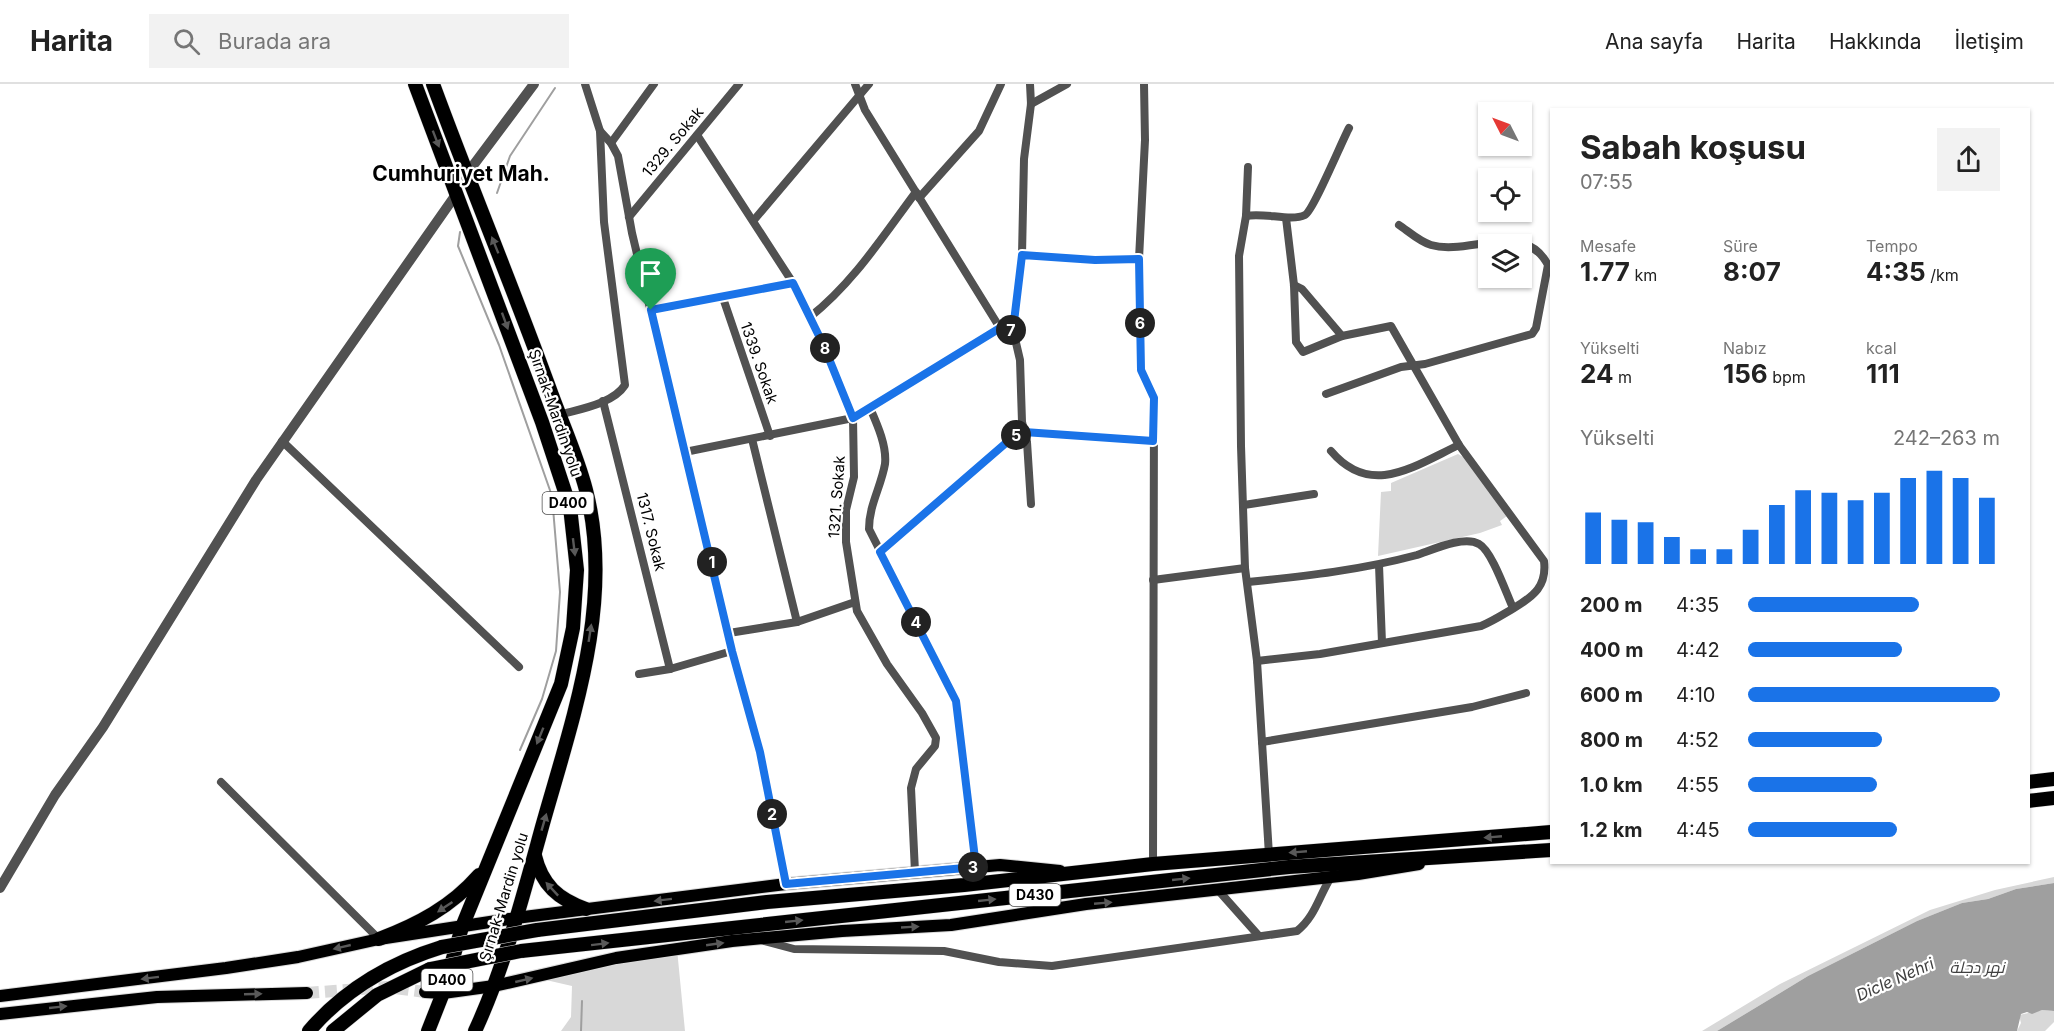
<!DOCTYPE html>
<html lang="tr">
<meta charset="utf-8">
<style>
:root{--surface:#fff;--page:#f2f2f2;--text:#222;--muted:#767676;--line:#e0e0e0;--accent:#1a73e8}
body{margin:0;font-family:Inter,Cairo,sans-serif;background:var(--page);color:var(--text);height:100vh;display:flex;flex-direction:column;font-size:22px;white-space:nowrap}
*{box-sizing:border-box;margin:0}
p{font-size:20px;color:var(--muted)}
.icon{flex:none;width:33px;height:33px;fill:none;stroke:currentColor;stroke-width:2;stroke-linecap:round;stroke-linejoin:round}
.map{position:relative;flex:1;overflow:hidden}
.panel{position:absolute;left:1550px;top:24px;width:480px;height:756px;display:flex;flex-direction:column;background:var(--surface);border-radius:0px;box-shadow:0 2px 4px #0004}
.panel>*{flex:none}
.needle{width:39px;rotate:312deg}
.fabs{position:absolute;left:1478px;top:18px;display:grid;gap:12px}
.fabs a{display:grid;place-items:center;width:54px;height:54px;border-radius:0px;background:var(--surface);box-shadow:0 2px 4px #0004;font-size:30px}
.pin{position:absolute;display:grid;place-items:center;width:51px;height:51px;color:#fff;margin:-62px -26px;border-radius:50% 50% 50% 0;rotate:-45deg;box-shadow:0 0 6px #0007}
.pin .icon{rotate:45deg}
.km{position:absolute;width:30px;height:30px;margin:-15px;border-radius:50%;background:#222;color:#fff;font-size:16px;line-height:30px;text-align:center}
.round{display:grid;place-items:center;flex:none;width:63px;height:63px;border-radius:0px;background:var(--page)}
.summary{display:flex;align-items:center;justify-content:space-between;height:102px;padding:0 30px}
h1{font-size:33px;font-weight:700;line-height:45px}
.stats{display:grid;grid-template-columns:repeat(3,1fr);gap:9px;height:102px;padding:6px 30px}
.stats div{display:grid;align-content:center}
.stats b{font-size:26px;font-weight:700}
.stats small{font-size:16px;font-weight:400}
.stats p{font-size:16px}
.chart{height:168px;padding:12px 30px}
.chart p{display:flex;justify-content:space-between}
.chart svg{width:100%;height:108px;margin-top:6px;stroke:var(--accent);stroke-width:6}
ul{padding:0 30px;list-style:none;font-size:20px}
li{display:grid;grid-template-columns:96px 72px 1fr;align-items:center;height:45px}
li i{height:15px;border-radius:8px;background:var(--accent)}
header{display:flex;align-items:center;gap:36px;box-sizing:border-box;height:84px;padding:0 30px;background:var(--surface);border-bottom:2px solid var(--line)}
header strong{font-size:28px}
nav{display:flex;gap:33px;margin-inline-start:auto;font-size:21px}
.search{width:420px;height:54px;background:var(--page);display:flex;align-items:center;gap:15px;box-sizing:border-box;padding:0 21px;border-radius:0px;color:var(--muted);font-size:22px}
.map>svg:first-child{display:block}
.green{fill:#d8d8d8}
.water{fill:#9f9f9f}
.lines{fill:none;stroke-linecap:round;stroke-linejoin:round}
.stream{stroke:#9f9f9f;stroke-width:2}
.primary-tunnel{stroke:#d9d9d9;stroke-width:12;stroke-dasharray:12 6;stroke-linecap:butt}
.primary-casing{stroke:#dbdbdb;stroke-width:14}
.trunk-casing{stroke:#dbdbdb;stroke-width:15}
.minor{stroke:#515151;stroke-width:8}
.tertiary{stroke:#515151;stroke-width:10}
.primary{stroke:#000;stroke-width:12}
.trunk{stroke:#000;stroke-width:14}
.trunk-bridge-casing{stroke:#dbdbdb;stroke-width:15;stroke-linecap:butt}
.trunk-bridge{stroke:#000;stroke-width:14}
.oneway{fill:#595959}
.route-casing{stroke:#fff;stroke-width:12}
.route{stroke:#1a73e8;stroke-width:8}
.labels{text-anchor:middle;stroke-width:4.5;stroke-linejoin:round;paint-order:stroke}
.shield{fill:#fff;stroke:#4c4c4c;stroke-width:1.5}
.shield-label{font-size:14px;font-weight:bold;fill:#000}
.street-label{font-size:15px;fill:#000;stroke:#fff}
.water-label{font-size:16px;font-style:italic;fill:#404040;stroke:#fff}
.district-label{font-size:21px;font-weight:bold;fill:#000;stroke:#fff}
</style>
<header>
<strong>Harita</strong>
<div class="search"><svg class="icon" aria-label="search" viewBox="0 0 24 24"><circle cx="10" cy="10" r="6"/><path d="M15 15l6 6"/></svg>Burada ara</div>
<nav><a>Ana sayfa</a><a>Harita</a><a>Hakkında</a><a>İletişim</a></nav>
</header>
<div class="map">
<svg width="2054" height="947" viewBox="0 0 2054 947">
<rect width="100%" height="100%" fill="#fff"/>
<g class="green">
<path d="M1458,370l7,4 42,58 -7,5 2,4 -22,8 -102,23 3,-64 10,-1v-8z"/>
<path d="M2054,793v6l-38,6 -28,10 -26,4 -45,18 -109,55 -91,55h-15l78,-47 150,-74 65,-20z"/>
<path d="M677,865l8,82h-124l10,-14 1,-31 -39,-9z"/>
<path d="M2042,926l12,1v11l-9,9h-28l4,-8 -2,-8z"/>
</g>
<path class="water" d="M2054,799v128l-12,-1 -10,4 -5,-2 -6,2 -4,17h-300l91,-55 109,-55 45,-18 26,-4 28,-10z"/>
<g class="lines">
<g class="stream">
<path d="M497,109l13,-37 45,-68"/>
<path d="M460,148l-2,14 41,99 53,151 8,96 -4,59 -14,48 -22,51"/>
<path d="M581,947l1,-30"/>
</g>
<path class="primary-tunnel" d="M307,909l80,-6 38,5"/>
<g class="primary-casing">
<g id="primary">
<path d="M425,908l18,1 51,-7 122,-28 116,-17 110,-10 109,-6 135,-21 272,-30 61,-10"/>
<path d="M0,912l226,-28 72,-11 81,-18 137,-21 270,-34 214,-19 60,6"/>
<path d="M0,930l157,-17 150,-4"/>
</g>
</g>
<g class="trunk-casing">
<g id="trunk">
<path d="M415,0l127,338 28,85 7,63 -4,58 -12,56 -99,243 -19,66 -15,38"/>
<path d="M433,0c37,101 79,201 116,303 12,34 28,68 37,103 29,112 -14,230 -44,337 -19,69 -37,139 -67,204"/>
<path d="M2028,698l26,-3"/>
<path d="M2028,717l26,-3"/>
<path d="M535,772c7,29 23,43 51,53"/>
<path d="M537,846l230,-28 197,-17 189,-21 398,-32"/>
<path d="M379,855c39,-15 72,-32 100,-64"/>
<path d="M521,867l768,-84 262,-17"/>
<path d="M309,947c36,-42 81,-68 133,-84"/>
<path d="M333,947l44,-36 53,-26"/>
</g>
</g>
<g class="minor">
<path d="M585,0l15,47 11,12 7,13 14,77 100,418 28,101 26,132"/>
<path d="M855,0l10,26 135,218"/>
<path d="M1030,0l1,20 -7,55 -2,96 -9,75 7,30 2,62 5,20 4,62"/>
<path d="M1144,0l1,56 -6,119 2,111 13,28 -1,466"/>
<path d="M1031,20l36,-20"/>
<path d="M697,51l96,148 30,61 30,74 1,59 -8,33v32l11,69 30,53 35,49 14,25 -1,8 -19,23 -5,19 4,84"/>
<path d="M611,59l43,-59"/>
<path d="M1248,83l-2,49 -7,40 2,190 4,122 12,93 12,194"/>
<path d="M919,114l60,-67 22,-47"/>
<path d="M1246,132c18,-4 45,6 59,-1 8,-4 37,-74 44,-87"/>
<path d="M629,133l110,-133"/>
<path d="M754,136l115,-136"/>
<path d="M1022,171l73,5 44,-1"/>
<path d="M1294,201l8,4 40,47"/>
<path d="M723,214l47,138"/>
<path d="M651,227l142,-28"/>
<path d="M810,233c44,-35 73,-81 106,-125"/>
<path d="M1326,310l75,-27 24,-3 107,-30 4,-6 12,-63c-24,-46 -79,-9 -117,-20 -11,-3 -23,-14 -32,-20"/>
<path d="M603,317l67,268"/>
<path d="M870,324c7,16 17,38 15,56 -4,23 -16,41 -16,65l87,172 20,166"/>
<path d="M559,331c20,-6 54,-11 66,-30l-21,-163 -4,-91"/>
<path d="M752,355l45,183"/>
<path d="M282,357l237,226"/>
<path d="M1331,367c40,47 83,15 128,-6"/>
<path d="M685,368l168,-34 147,-90 13,2"/>
<path d="M1244,421l70,-11"/>
<path d="M880,468l134,-116 10,-4 129,9"/>
<path d="M1379,481l3,78"/>
<path d="M1153,496l92,-12"/>
<path d="M1248,498c58,-6 113,-12 169,-27 15,-5 47,-20 62,-11 13,7 27,49 34,64"/>
<path d="M729,549l68,-11 58,-20"/>
<path d="M1257,577l63,-7 161,-28c12,-5 21,-11 33,-18 20,-12 33,-22 30,-47l-85,-116 -68,-119 -49,10 -39,16 -7,-10 -2,-57 -8,-67"/>
<path d="M639,590l31,-5 62,-18"/>
<path d="M1262,658l210,-35 54,-14"/>
<path d="M221,698l158,157"/>
<path d="M1218,806l40,45"/>
<path d="M761,856l33,9 150,2 55,11 53,4 245,-35c18,-14 22,-35 34,-54"/>
</g>
<g class="tertiary">
<path d="M466,91l68,-91"/>
<path d="M0,804l55,-93 48,-68 153,-247 201,-287"/>
</g>
<use href="#primary" class="primary"/>
<use href="#trunk" class="trunk"/>
<g class="trunk-bridge-casing">
<g id="trunk-bridge">
<path d="M442,863l95,-17"/>
<path d="M430,885l91,-18"/>
</g>
</g>
<use href="#trunk-bridge" class="trunk-bridge"/>
</g>
<defs><path id="oneway-solid" d="M-6-.8H1V-3.2L6.5 0L1 3.2V.8H-6Z" transform="scale(1.5)"/></defs>
<g class="oneway">
<use href="#oneway-solid" transform="translate(436 55) rotate(69)"/>
<use href="#oneway-solid" transform="translate(495 161) rotate(-112)"/>
<use href="#oneway-solid" transform="translate(505 237) rotate(70)"/>
<use href="#oneway-solid" transform="translate(574 463) rotate(83)"/>
<use href="#oneway-solid" transform="translate(590 549) rotate(-81)"/>
<use href="#oneway-solid" transform="translate(540 652) rotate(112)"/>
<use href="#oneway-solid" transform="translate(544 738) rotate(-74)"/>
<use href="#oneway-solid" transform="translate(1493 753) rotate(175)"/>
<use href="#oneway-solid" transform="translate(1298 768) rotate(175)"/>
<use href="#oneway-solid" transform="translate(1181 795) rotate(-6)"/>
<use href="#oneway-solid" transform="translate(552 805) rotate(-133)"/>
<use href="#oneway-solid" transform="translate(663 816) rotate(173)"/>
<use href="#oneway-solid" transform="translate(987 816) rotate(-6)"/>
<use href="#oneway-solid" transform="translate(1103 819) rotate(-5)"/>
<use href="#oneway-solid" transform="translate(445 823) rotate(146)"/>
<use href="#oneway-solid" transform="translate(794 837) rotate(-6)"/>
<use href="#oneway-solid" transform="translate(910 843) rotate(-3)"/>
<use href="#oneway-solid" transform="translate(600 860) rotate(-7)"/>
<use href="#oneway-solid" transform="translate(715 860) rotate(-8)"/>
<use href="#oneway-solid" transform="translate(342 863) rotate(167)"/>
<use href="#oneway-solid" transform="translate(150 894) rotate(173)"/>
<use href="#oneway-solid" transform="translate(524 896) rotate(-13)"/>
<use href="#oneway-solid" transform="translate(253 910) rotate(-2)"/>
<use href="#oneway-solid" transform="translate(58 923) rotate(-6)"/>
</g>
<g class="lines">
<g class="route-casing">
<path id="route" d="M1022,171l73,5 44,-1 2,111 13,28 -1,43 -129,-9 -10,4 -134,116 76,149 20,166 -190,17 -26,-132 -28,-101 -81,-341 142,-27 30,61 30,74 147,-90 13,2z"/>
</g>
<use href="#route" class="route"/>
</g>
<g class="labels">
<g class="shield">
<rect x="542.5" y="408" width="51" height="22" rx="4.5"/>
<rect x="1009.5" y="800" width="51" height="22" rx="4.5"/>
<rect x="421.5" y="885" width="51" height="22" rx="4.5"/>
</g>
<g class="shield-label">
<text x="568" y="424">D400</text>
<text x="1035" y="816">D430</text>
<text x="447" y="901">D400</text>
</g>
<g class="street-label">
<text transform="translate(673 58) rotate(-50)" y="5">1329. Sokak</text>
<text transform="translate(759 279) rotate(71)" y="5">1339. Sokak</text>
<text transform="translate(555 329) rotate(71)" y="5">Şırnak-Mardin yolu</text>
<text transform="translate(837 413) rotate(-86)" y="5">1321. Sokak</text>
<text transform="translate(651 448) rotate(76)" y="5">1317. Sokak</text>
<text transform="translate(504 813) rotate(-73)" y="5">Şırnak-Mardin yolu</text>
</g>
<g class="water-label">
<text x="1977" y="889">نهر دجلة</text>
<text transform="translate(1895 895) rotate(-24)" y="6">Dicle Nehri</text>
</g>
<g class="district-label">
<text x="461" y="97">Cumhuriyet Mah.</text>
</g>
</g>
</svg>
<div class="fabs">
<a><svg class="needle" viewBox="-14 -14 28 28"><path d="M0-13l5 13h-10z" fill="#e53935"/><path d="M0 13l5-13h-10z" fill="#767676"/></svg></a>
<a><svg class="icon" aria-label="locate" viewBox="0 0 24 24"><circle cx="12" cy="12" r="6"/><path d="M12 2v4M12 18v4M2 12h4M18 12h4"/></svg></a>
<a><svg class="icon" aria-label="layers" viewBox="0 0 24 24"><path d="M12 4l9 5-9 5-9-5zM3 14l9 5 9-5"/></svg></a>
</div>
<div class="pin" style="left:651px;top:226px;background:#1e9e55"><svg class="icon" aria-label="arrive" viewBox="0 0 24 24"><path d="M6 21V4h12l-3 4 3 4H6"/></svg></div>
<b class="km" style="left:712px;top:478px">1</b>
<b class="km" style="left:772px;top:730px">2</b>
<b class="km" style="left:973px;top:783px">3</b>
<b class="km" style="left:916px;top:538px">4</b>
<b class="km" style="left:1016px;top:351px">5</b>
<b class="km" style="left:1140px;top:239px">6</b>
<b class="km" style="left:1011px;top:246px">7</b>
<b class="km" style="left:825px;top:264px">8</b>
<section class="panel">
<div class="summary"><div><h1>Sabah koşusu</h1><p>07:55</p></div><a class="round"><svg class="icon" aria-label="share" viewBox="0 0 24 24"><path d="M12 15V3M7 8l5-5 5 5M5 13v7h14v-7"/></svg></a></div>
<div class="stats">
<div><p>Mesafe</p><b>1.77<small> km</small></b></div>
<div><p>Süre</p><b>8:07</b></div>
<div><p>Tempo</p><b>4:35<small> /km</small></b></div>
</div>
<div class="stats">
<div><p>Yükselti</p><b>24<small> m</small></b></div>
<div><p>Nabız</p><b>156<small> bpm</small></b></div>
<div><p>kcal</p><b>111</b></div>
</div>
<div class="chart"><p><span>Yükselti</span>242–263 m</p>
<svg viewBox="0 0 160 44" preserveAspectRatio="none"><path d="M5 44V23M15 44V26M25 44V27M35 44V33M45 44V38M55 44V38M65 44V30M75 44V20M85 44V14M95 44V15M105 44V18M115 44V15M125 44V9M135 44V6M145 44V9M155 44V17"/></svg>
</div>
<ul>
<li><b>200 m</b>4:35<i style="width:68%"></i></li>
<li><b>400 m</b>4:42<i style="width:61%"></i></li>
<li><b>600 m</b>4:10<i style="width:100%"></i></li>
<li><b>800 m</b>4:52<i style="width:53%"></i></li>
<li><b>1.0 km</b>4:55<i style="width:51%"></i></li>
<li><b>1.2 km</b>4:45<i style="width:59%"></i></li>
</ul>
</section>
</div>
